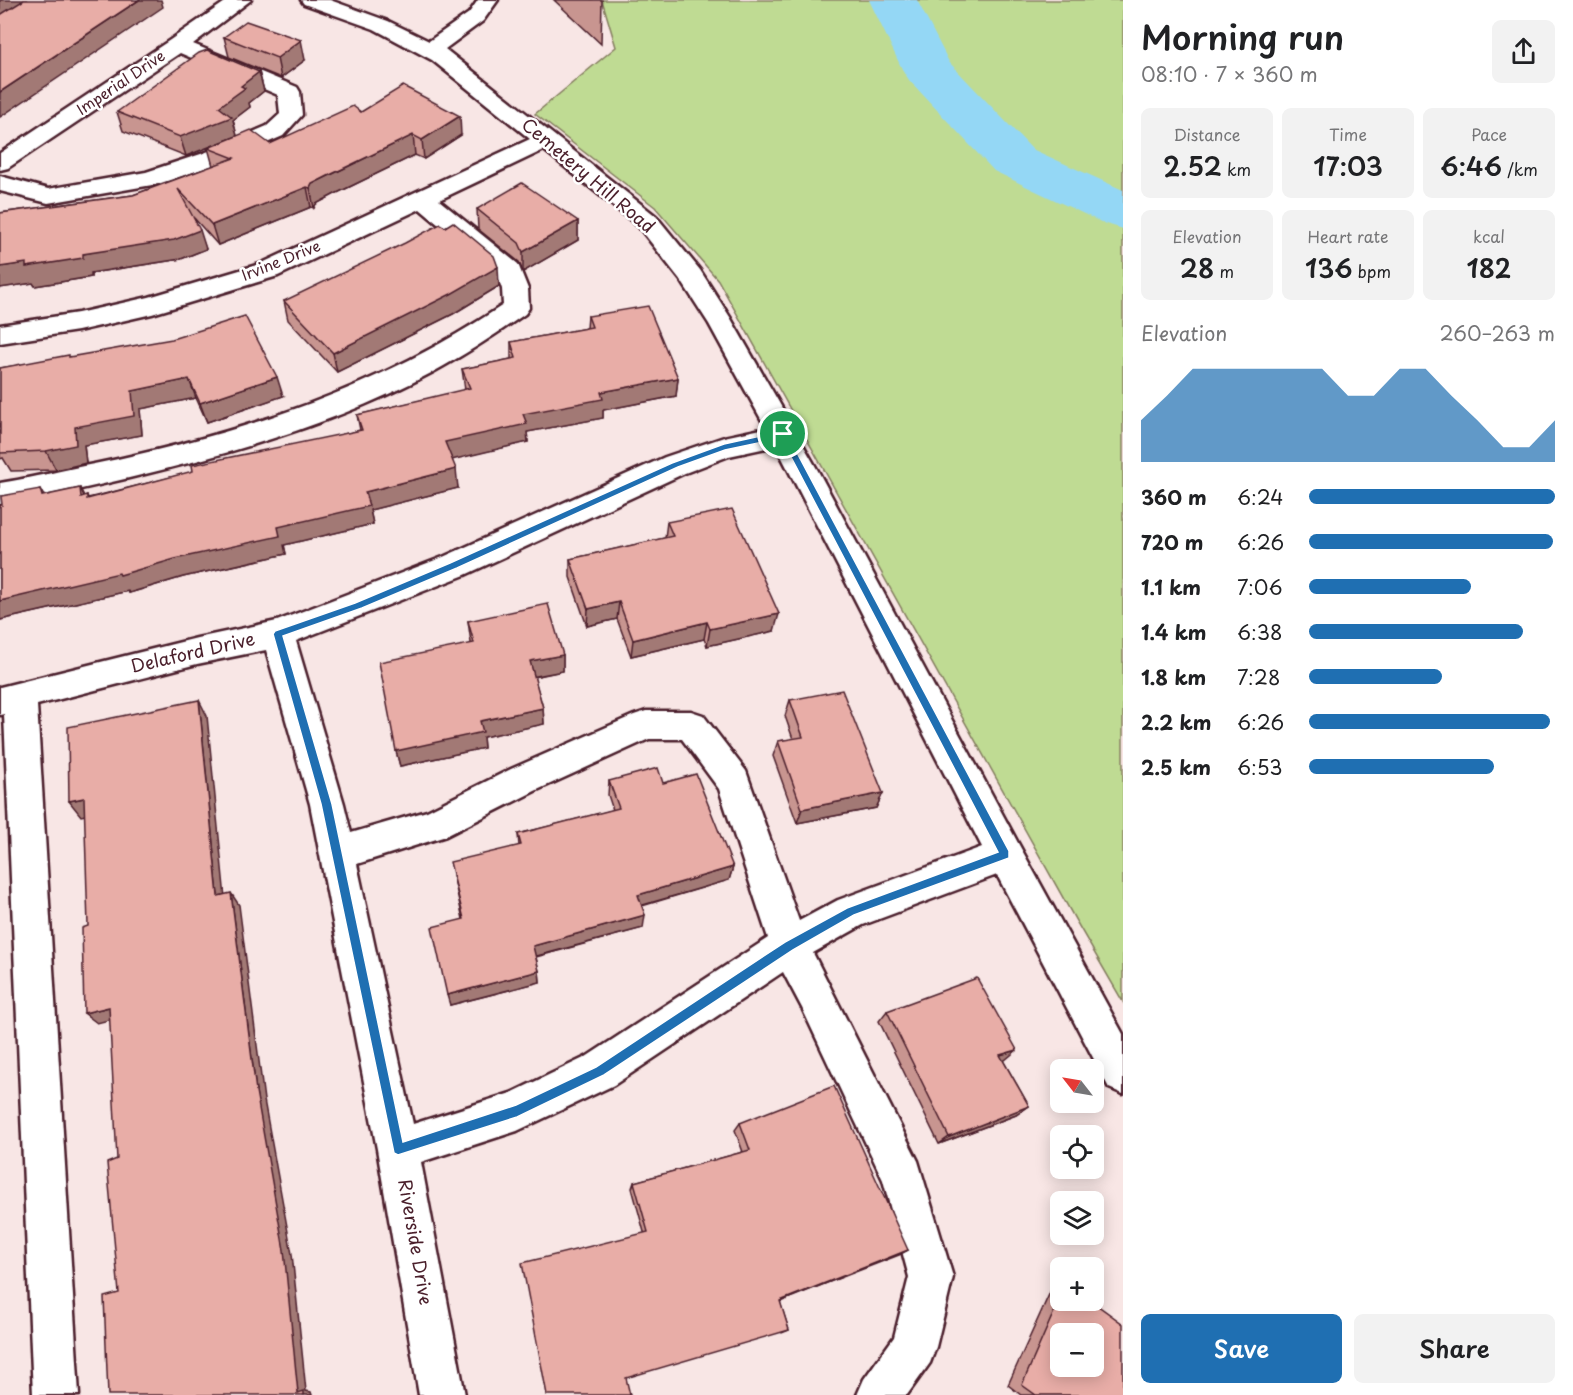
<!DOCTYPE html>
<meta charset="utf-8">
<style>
:root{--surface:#fff;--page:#f2f2f2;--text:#202124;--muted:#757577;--accent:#1f6fb2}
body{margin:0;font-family:"Playpen Sans",sans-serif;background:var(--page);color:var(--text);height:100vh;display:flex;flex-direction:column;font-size:22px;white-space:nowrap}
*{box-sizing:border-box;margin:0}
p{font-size:20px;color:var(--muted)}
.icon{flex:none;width:33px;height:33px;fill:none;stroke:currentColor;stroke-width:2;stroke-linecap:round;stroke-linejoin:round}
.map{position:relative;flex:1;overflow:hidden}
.sheet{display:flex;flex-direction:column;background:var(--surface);width:450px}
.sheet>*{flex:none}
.needle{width:39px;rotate:301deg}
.tools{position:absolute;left:1050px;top:1059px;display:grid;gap:12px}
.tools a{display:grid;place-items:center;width:54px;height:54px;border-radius:9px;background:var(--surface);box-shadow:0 3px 15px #0003;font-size:30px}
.pin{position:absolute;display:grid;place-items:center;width:51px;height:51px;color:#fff;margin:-26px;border:3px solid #fff;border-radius:50%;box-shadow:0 2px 6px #0007}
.round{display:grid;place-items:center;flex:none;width:63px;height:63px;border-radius:9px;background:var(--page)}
.overview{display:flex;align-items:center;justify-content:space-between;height:102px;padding:0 18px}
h1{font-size:33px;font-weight:600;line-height:45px}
.metrics{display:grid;grid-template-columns:repeat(3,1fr);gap:9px;height:102px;padding:6px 18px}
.metrics div{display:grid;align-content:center;border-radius:9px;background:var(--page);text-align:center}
.metrics b{font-size:26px;font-weight:600}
.metrics small{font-size:16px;font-weight:400}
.metrics p{font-size:16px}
.chart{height:168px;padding:12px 18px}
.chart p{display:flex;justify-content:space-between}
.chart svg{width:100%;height:108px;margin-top:6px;fill:var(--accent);opacity:.7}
.primary-button{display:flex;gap:12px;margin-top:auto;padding:12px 18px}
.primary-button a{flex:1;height:69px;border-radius:9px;background:var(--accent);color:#fff;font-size:24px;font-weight:600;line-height:69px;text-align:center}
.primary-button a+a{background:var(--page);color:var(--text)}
ul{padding:0 18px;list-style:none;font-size:20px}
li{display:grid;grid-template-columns:96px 72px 1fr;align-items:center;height:45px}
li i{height:15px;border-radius:8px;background:var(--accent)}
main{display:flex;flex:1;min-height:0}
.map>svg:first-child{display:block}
.green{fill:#bfdb93;stroke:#847d5f;stroke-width:1.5}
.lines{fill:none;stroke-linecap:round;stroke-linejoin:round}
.river{fill:#94d7f5;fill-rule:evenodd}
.minor-casing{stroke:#4a1f2b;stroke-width:5}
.minor{fill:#fff;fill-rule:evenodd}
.wall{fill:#c89590;stroke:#4a1f2b;stroke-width:1.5}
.shaded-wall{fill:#a27975;stroke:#4a1f2b;stroke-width:1.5}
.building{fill:#e8ada7;stroke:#4a1f2b;stroke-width:1.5;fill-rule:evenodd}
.route{fill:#1f6fb2;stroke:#fff;stroke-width:1.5;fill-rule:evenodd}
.labels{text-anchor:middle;stroke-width:5;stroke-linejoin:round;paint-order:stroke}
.far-street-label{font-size:15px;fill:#4a1f2b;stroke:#fff}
.street-label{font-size:18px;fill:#4a1f2b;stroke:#fff}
</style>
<main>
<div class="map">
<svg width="1123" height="1395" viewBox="0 0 1123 1395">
<rect width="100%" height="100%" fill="#f8e6e5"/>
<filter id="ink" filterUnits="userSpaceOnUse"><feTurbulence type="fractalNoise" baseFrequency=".0167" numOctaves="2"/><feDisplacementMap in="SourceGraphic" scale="12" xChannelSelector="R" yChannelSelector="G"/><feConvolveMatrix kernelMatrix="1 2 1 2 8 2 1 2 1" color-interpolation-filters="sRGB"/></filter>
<g filter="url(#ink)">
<path class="green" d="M602,0h521v1002l-47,-81 -358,-641 -63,-73 -120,-93 81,-67z"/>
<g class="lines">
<path class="river" d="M869,0h48l32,62 83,87 91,41v39l-20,-6 -109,-52 -85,-91 -7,-11z"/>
<g class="minor-casing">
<g id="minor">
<path d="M228,0h23l-58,44 104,43 3,5 2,23 -19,21 -63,27 -62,21 -110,19 -48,-12v-15l48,13 98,-17 58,-19 63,-27 13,-12 -2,-19 -98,-42 -172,115 -8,2v-17l170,-113z"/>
<path d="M301,0h29l58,21 41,20 40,-28 9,-13h20l-15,21 -38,28 211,167 44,54 30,47 87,152 201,374 105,191v60l-14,-6 -112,-213 -134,50 -50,28 105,208 35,116 -17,70 -6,16 -23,32h-50l7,-16 30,-42 15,-60 -26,-97 -81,-172 -19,-36 -169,113 -97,46 -96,31 44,233h-46l-42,-246 -67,-345 -44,-154 -69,14 -160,41 42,690h-46l-29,-681 -4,1v-28l197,-49 80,-17 166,-64 222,-100 59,-20 42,-9 -57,-104 -27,-42 -44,-56 -94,-76 -105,50 79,64 10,25 1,19 -4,6c-30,21 -60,41 -92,58 -95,51 -200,81 -304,106 -43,10 -86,20 -129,27v-22c32,-5 63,-13 94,-19 148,-31 282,-74 409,-159l-1,-16 -5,-15 -77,-65 -142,67 -126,38 -74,17 -78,12v-18l78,-12 71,-16 111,-33 270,-125 -98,-79 -58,-31 -70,-25zM776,446l206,401 -144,53 -39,21 -53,-150 -43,-56 -12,-4h-45l-12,4 -123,54 -84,42 -76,22 -7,-29 -48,-163 169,-66 220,-102 44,-17zM649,739h33l37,50 49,149 -182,119 -75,36 -98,31 -56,-260 89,-28 89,-45z"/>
</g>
</g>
<use href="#minor" class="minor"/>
</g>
<g class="wall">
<path d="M554,0h48l-1,44z"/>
<path d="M224,37l81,23 -24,18 -52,-21z"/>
<path d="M259,72l5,19 -15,12 1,4 -17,13 4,16 33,8 91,-32 100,23 -37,24 -9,-4 -80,39 -19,10 -2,4 -3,-1 -93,38 -24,-27 12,31 -25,10 -90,14v4l-56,9 -2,-3 -33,5v-75l133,-18 80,-29 -5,-18 12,-5 -34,13 -63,-25 -6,-19z"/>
<path d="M477,209l101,12v19l-55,32 -4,-10 -41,-33z"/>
<path d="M499,286l-46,28 -116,58 -49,-52 -4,-19z"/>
<path d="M588,316l90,62 -2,18 -73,14v8l-76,14 1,10 -76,17 6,29 -88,22 3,14 -89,21 2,9 -103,23 -54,16 -1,-2 -128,29v-115l40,-16 4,7 36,-8 4,8 3,-1 1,3 272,-68 -3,-15 108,-25 -3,-21 49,-10v-17l76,-14z"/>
<path d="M70,357l213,39 -76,26 -11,-24 -56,11 2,26 -58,10 2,18 -30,7 -45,1 -8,-13 -3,1v-91z"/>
<path d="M667,522l107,109 -67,15 -3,-7 -73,17 -14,-37 -30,7 -17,-49v-18l95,-21z"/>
<path d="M468,621l95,34v16l-29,6 9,31 1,16 -61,13 1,11 -84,18 -4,-15 75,-108z"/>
<path d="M790,700l93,93 -7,15 -79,15 -24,-67 5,-15 15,-2 -8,-23z"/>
<path d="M609,781l54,2 70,84 -4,13 -87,26 1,22 -107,29 3,14 1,11 -90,23 13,-86 -10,-44 66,-29 -1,-12 95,-24 -5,-15z"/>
<path d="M887,1011l118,49h-2l26,46 -13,9 -77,29 -60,-123z"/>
<path d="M740,1123l168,127 -128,52 9,28 -7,3 -138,-101 -12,-44 2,-6 109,-30 -8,-22z"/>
<path d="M1060,1286v14l63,95h-102l-13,-10 44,-97z"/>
</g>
<g class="shaded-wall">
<path d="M0,0h26l-26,16z"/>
<path d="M139,0h22l2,7 -163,110v-25z"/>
<path d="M301,40l4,20 -24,18 -4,-20z"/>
<path d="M259,72l5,19 -15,12 1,4 -17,13 4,16 -51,20 -6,-19 39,-30 22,-21z"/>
<path d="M460,116l1,19 -37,24 -2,-19z"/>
<path d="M413,135l2,20 -80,39 -19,10 -2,4 -4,-20 2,-4z"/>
<path d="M307,187l4,20 -93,38 -6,-20z"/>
<path d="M578,221v19l-55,32v-20z"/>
<path d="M200,230l6,19 -25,10 -90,14v4l-56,9 -2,-3 -33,5v-21l83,-13z"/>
<path d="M498,267l1,19 -46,28 -116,58 -4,-19z"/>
<path d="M277,377l6,19 -76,26 -7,-19z"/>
<path d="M678,378l-2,18 -73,14v8l-76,14 1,10 -81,19 -2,-19 78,-28 78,-22z"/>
<path d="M189,379l7,19 -56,11 2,26 -58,10 2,18 -30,7 -10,-19 29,-24 57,-36z"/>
<path d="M456,469l2,19 -88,22 3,14 -89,21 2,9 -103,23 -54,16 -1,-2 -128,29v-19l278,-74 87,-35z"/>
<path d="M619,602l-2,17 -30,7 1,-17z"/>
<path d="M779,614l-5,17 -67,15 3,-17z"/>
<path d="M707,622l-3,17 -73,17 2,-16z"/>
<path d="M563,655v16l-32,6 -1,-16z"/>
<path d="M199,700l8,16 19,192 -8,-12z"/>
<path d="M543,708l1,16 -61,13 1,11 -84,18 -4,-15 84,-30z"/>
<path d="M883,793l-7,15 -79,15 5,-14z"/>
<path d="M84,798l11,15 -14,3 -12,-15z"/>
<path d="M733,867l-4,13 -93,27 2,-12z"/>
<path d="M231,893l8,12 25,195 28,154 14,137 5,1 1,3h-8l-6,-2 -42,-302z"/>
<path d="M645,915l-2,13 -110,29v-11z"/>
<path d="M539,971l1,11 -90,23 -3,-10z"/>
<path d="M109,1007l12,10 -24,6 -13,-10z"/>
<path d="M1017,1050l-12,10 -16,5 11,-10z"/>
<path d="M1029,1106l-13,9 -77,29 10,-7z"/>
<path d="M908,1250l-9,5 -126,49 7,-3z"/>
</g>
<g class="building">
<path d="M24,0h115l-139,92v-77z"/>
<path d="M246,21l55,19 -24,18 -53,-21z"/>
<path d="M207,50l52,22 -18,14 4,2 -26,19 13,10 -52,20 -63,-25 82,-59z"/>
<path d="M403,86l57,30 -38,24 -9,-5 -81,39 -20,10 -2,4 -3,-1 -95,38 -34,-36 22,41 -26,10 -91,14v4l-57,9v-4l-26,4v-54l133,-18 101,-37 -26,-10 43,-18 19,14 83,-38 8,6z"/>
<path d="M522,183l56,38 -55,31 -4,-9 -42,-34z"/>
<path d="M453,222l41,34 4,11 -47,27 -118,59 -49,-52 121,-58 35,-19 5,3z"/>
<path d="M648,306l30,72 -77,14 2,7 -80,15 4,10 -82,18 11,27 -91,23 4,14 -91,21 2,9 -105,23 -55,16 -1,-2 -119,28v-96h2l-1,-9 39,-7 2,7 38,-8 1,9 6,-2v4l106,-28 -1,-6 170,-35 -5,-15 113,-27 -8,-19 54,-11 -5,-16 81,-15 -4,-11z"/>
<path d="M245,316l32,61 -77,26 -11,-24 -57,12 2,25 -59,11 1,18 -30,6 -46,2v-85l69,-13v2l103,-18z"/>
<path d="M732,509l47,105 -69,15 -3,-7 -74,18 -14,-38 -31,7 -18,-50 103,-23 -6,-14z"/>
<path d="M548,604l15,51 -33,6 13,47 -63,13 3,11 -87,19 -17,-89 95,-19 -6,-22z"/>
<path d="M842,690l41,103 -81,16 -24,-68 25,-4 -13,-37z"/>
<path d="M199,700l19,196 13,-3 25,198 28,159 14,143 6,-2v4h-196l-4,-98 15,-4 -12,-130 10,-4 -8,-152 -25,6 -2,-85 6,-2 -4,-128 -15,3 -1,-74z"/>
<path d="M658,768l5,15 33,-9 37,93 -95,28 7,20 -112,31 6,25 -92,24 -15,-68 32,-8 -14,-57 71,-17 -3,-11 101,-26 -10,-27z"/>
<path d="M977,978l40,72 -17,5 29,51 -80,31 -62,-126z"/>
<path d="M834,1086l74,164 -128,51 9,29 -163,48 4,17h-83l-25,-132 126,-31 -14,-50 116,-32 -10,-27z"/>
<path d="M1060,1298v2h30l33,24v71h-87l-14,-10zM1060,1334h34v32h-34z"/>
</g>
</g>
<path class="route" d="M783,431l4,3 222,417v7l-155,57 -61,35 -189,125 -87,42 -119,38 -4,-2 -73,-349 -48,-170 2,-3 80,-28 95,-40 222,-100 52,-19zM781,438l217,414 -151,56 -62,34 -189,125 -80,38 -113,37 -71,-338 -49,-168 79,-28 95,-40 221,-101 47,-17z"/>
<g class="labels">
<g class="far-street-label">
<text transform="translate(121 83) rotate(-34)" y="5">Imperial Drive</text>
<text transform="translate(281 261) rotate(-22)" y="5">Irvine Drive</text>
</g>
<g class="street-label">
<text transform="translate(588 176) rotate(40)" y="6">Cemetery Hill Road</text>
<text transform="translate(193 653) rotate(-13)" y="6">Delaford Drive</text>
<text transform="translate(415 1242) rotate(80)" y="6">Riverside Drive</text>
</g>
</g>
</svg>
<div class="tools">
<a><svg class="needle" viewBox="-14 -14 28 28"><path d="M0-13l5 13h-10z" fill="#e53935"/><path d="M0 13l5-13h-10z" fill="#757577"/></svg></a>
<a><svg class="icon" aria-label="locate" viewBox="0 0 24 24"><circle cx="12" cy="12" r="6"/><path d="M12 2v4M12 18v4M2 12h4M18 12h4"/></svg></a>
<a><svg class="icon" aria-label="layers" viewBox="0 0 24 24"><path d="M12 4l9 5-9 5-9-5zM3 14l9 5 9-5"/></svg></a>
<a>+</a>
<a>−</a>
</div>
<div class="pin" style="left:783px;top:434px;background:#1e9e55"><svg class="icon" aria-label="arrive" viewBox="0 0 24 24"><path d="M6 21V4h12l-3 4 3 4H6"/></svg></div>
</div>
<section class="sheet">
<div class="overview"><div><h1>Morning run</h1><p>08:10 · 7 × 360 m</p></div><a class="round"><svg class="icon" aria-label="share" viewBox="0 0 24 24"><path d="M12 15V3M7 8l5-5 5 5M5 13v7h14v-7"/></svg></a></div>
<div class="metrics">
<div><p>Distance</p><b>2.52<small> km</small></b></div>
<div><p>Time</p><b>17:03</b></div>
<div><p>Pace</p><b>6:46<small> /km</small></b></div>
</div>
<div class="metrics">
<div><p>Elevation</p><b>28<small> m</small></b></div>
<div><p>Heart rate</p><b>136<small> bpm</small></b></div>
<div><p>kcal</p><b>182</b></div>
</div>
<div class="chart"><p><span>Elevation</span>260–263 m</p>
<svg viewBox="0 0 160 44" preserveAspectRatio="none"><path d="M0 44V27L10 17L20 6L30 6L40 6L50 6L60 6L70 6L80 17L90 17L100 6L110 6L120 17L130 27L140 38L150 38L160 27V44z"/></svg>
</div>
<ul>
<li><b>360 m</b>6:24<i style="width:100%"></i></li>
<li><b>720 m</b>6:26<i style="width:99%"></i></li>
<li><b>1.1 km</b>7:06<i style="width:66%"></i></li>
<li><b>1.4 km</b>6:38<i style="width:87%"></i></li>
<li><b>1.8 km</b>7:28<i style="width:54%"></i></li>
<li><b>2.2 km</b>6:26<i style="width:98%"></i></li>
<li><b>2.5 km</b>6:53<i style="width:75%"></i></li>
</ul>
<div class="primary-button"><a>Save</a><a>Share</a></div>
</section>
</main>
